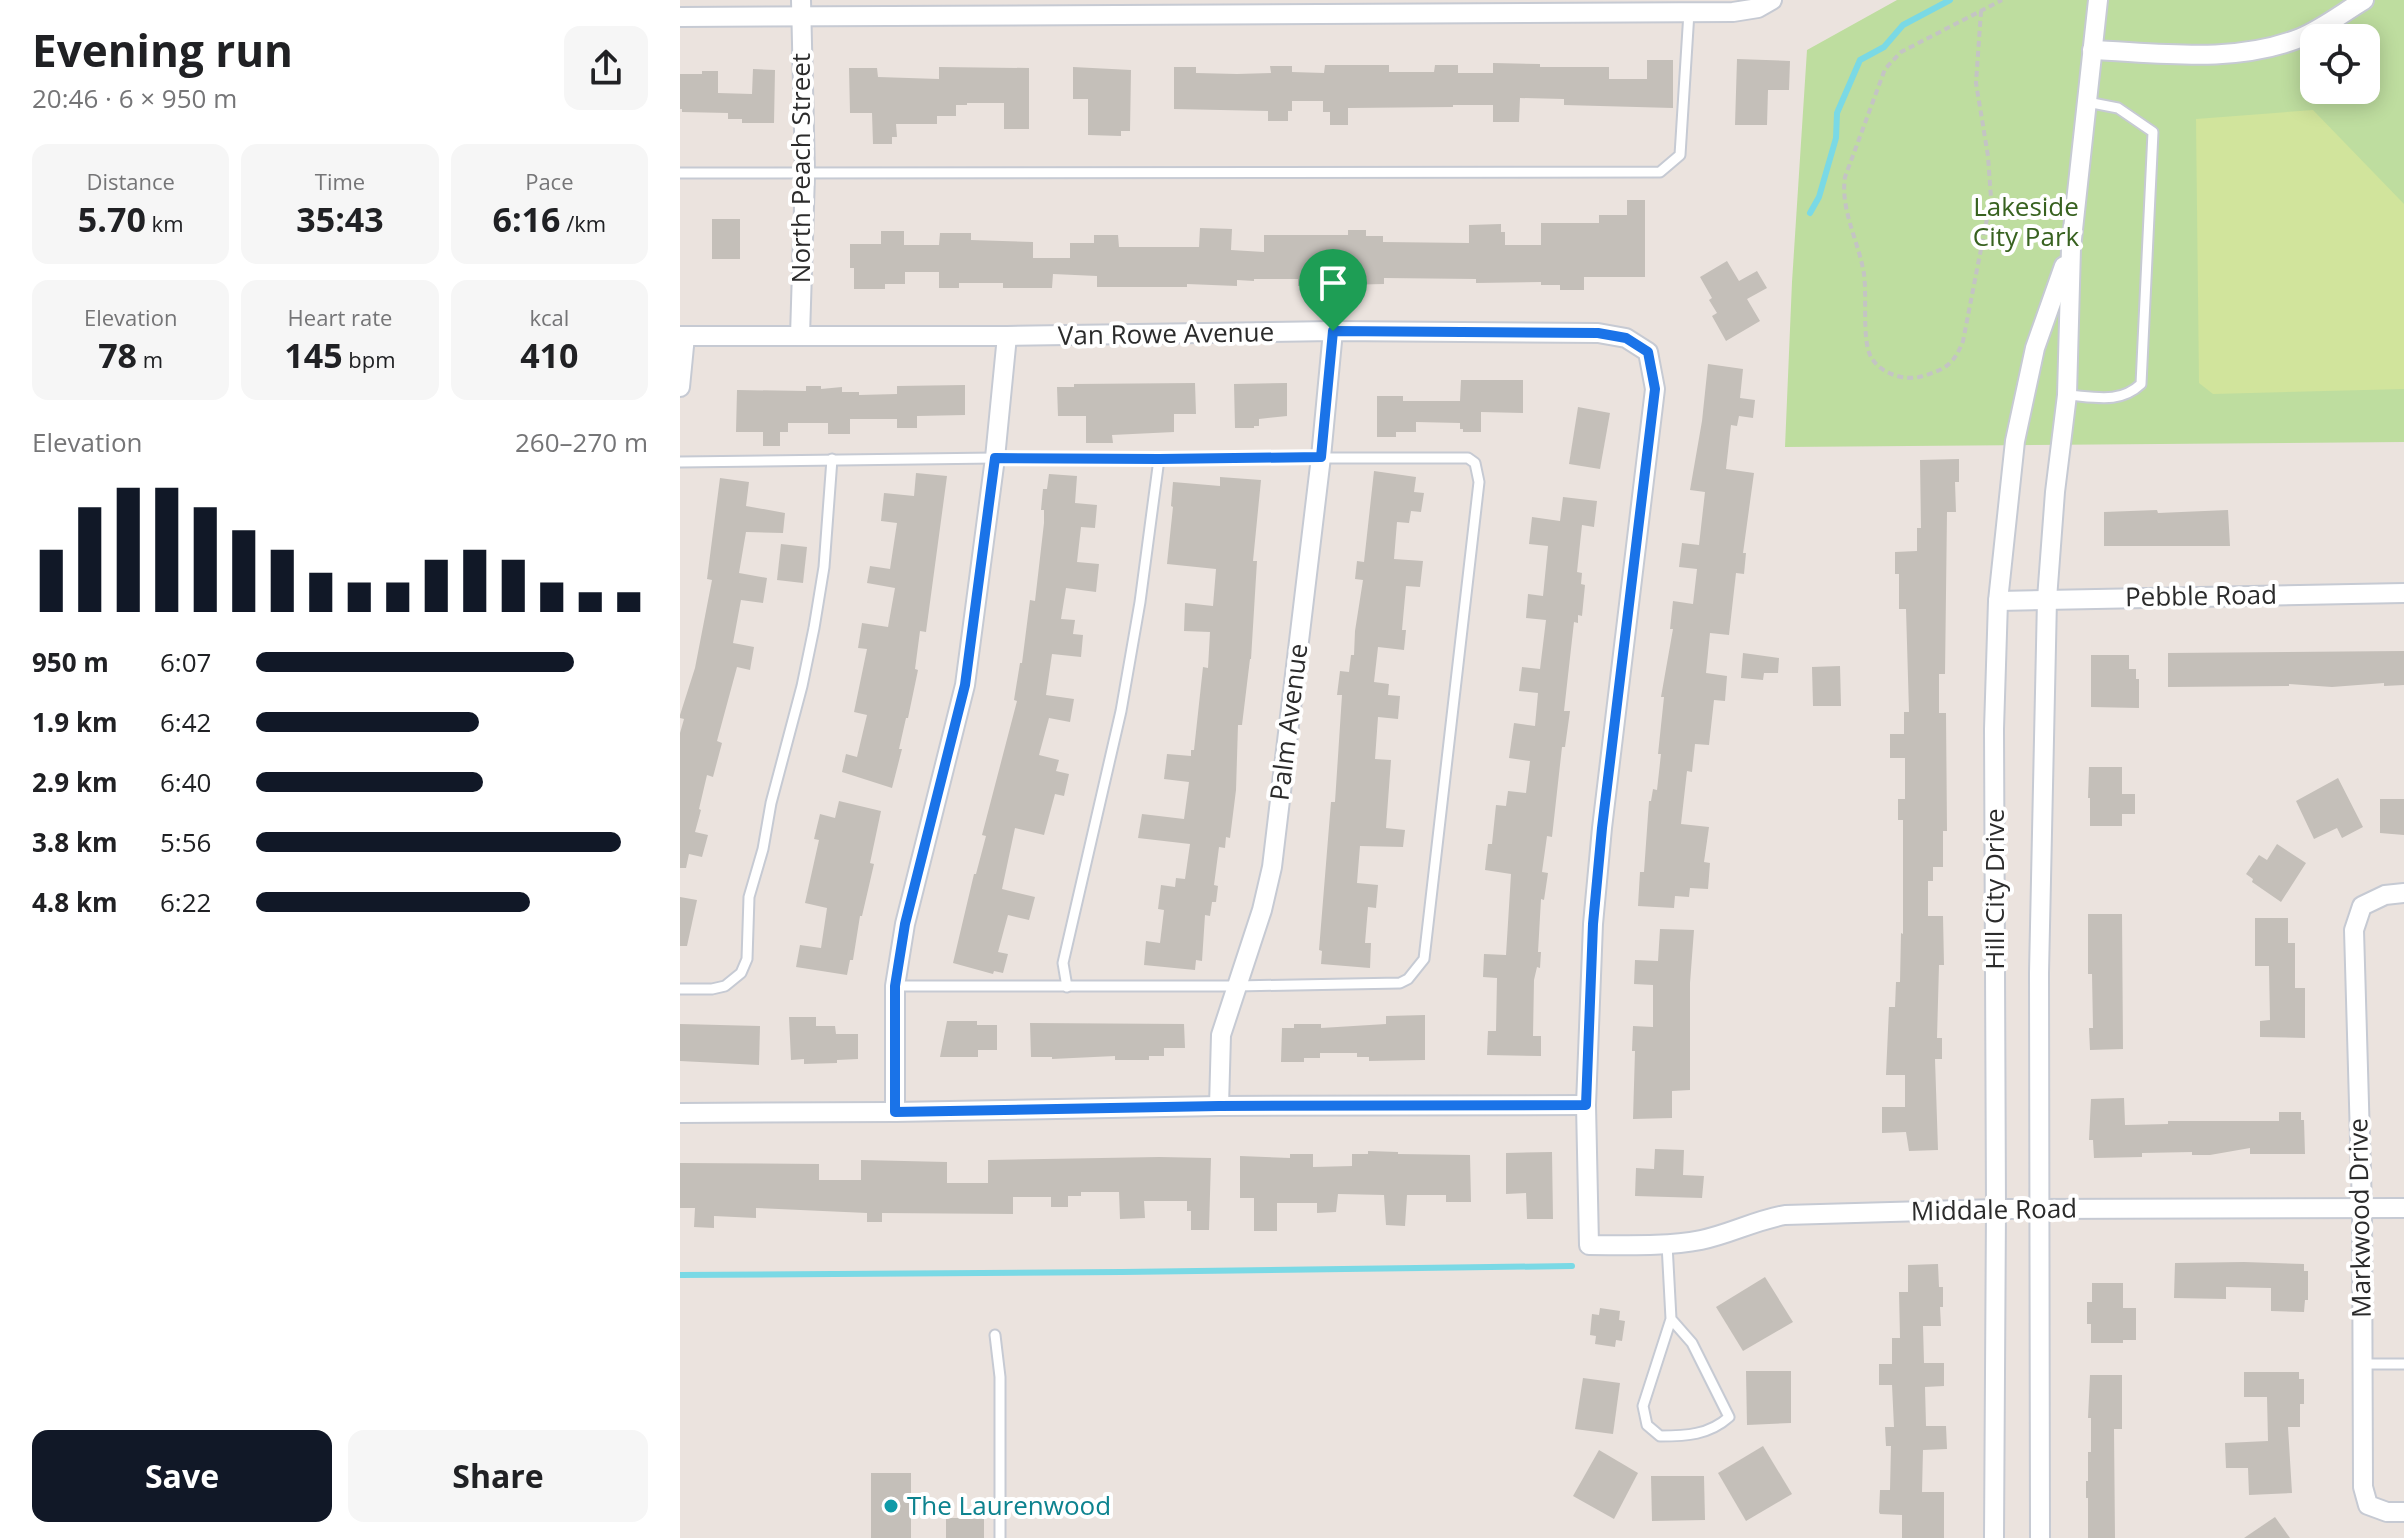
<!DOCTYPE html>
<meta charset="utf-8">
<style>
:root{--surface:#fff;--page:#f6f6f6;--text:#202124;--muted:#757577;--accent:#111827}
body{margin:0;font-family:"Open Sans",sans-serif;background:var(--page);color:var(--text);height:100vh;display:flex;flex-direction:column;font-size:30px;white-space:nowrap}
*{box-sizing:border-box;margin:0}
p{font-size:26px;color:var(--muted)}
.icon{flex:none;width:44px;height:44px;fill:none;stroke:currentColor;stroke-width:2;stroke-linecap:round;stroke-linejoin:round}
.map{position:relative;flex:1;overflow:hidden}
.side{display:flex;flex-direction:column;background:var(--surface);width:680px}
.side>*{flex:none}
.tools{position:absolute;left:1620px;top:24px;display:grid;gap:16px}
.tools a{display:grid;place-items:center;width:80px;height:80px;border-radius:16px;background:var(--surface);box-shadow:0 4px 20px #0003;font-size:40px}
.pin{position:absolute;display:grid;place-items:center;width:68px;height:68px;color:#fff;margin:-82px -34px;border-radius:50% 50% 50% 0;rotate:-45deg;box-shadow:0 0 8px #0007}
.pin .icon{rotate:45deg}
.round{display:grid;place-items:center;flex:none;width:84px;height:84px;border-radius:16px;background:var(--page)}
.headline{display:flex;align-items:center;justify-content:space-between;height:136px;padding:0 32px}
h1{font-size:44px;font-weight:700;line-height:60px}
.figures{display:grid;grid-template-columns:repeat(3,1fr);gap:12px;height:136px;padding:8px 32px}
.figures div{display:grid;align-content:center;border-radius:16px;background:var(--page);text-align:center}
.figures b{font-size:34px;font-weight:700}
.figures small{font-size:22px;font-weight:400}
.figures p{font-size:22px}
.chart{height:224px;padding:16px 32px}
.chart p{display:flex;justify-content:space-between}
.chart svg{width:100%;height:144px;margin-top:8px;stroke:var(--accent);stroke-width:6}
.action{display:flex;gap:16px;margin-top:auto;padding:16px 32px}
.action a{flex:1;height:92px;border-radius:16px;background:var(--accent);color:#fff;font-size:32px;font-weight:700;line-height:92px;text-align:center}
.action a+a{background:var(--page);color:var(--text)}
ul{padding:0 32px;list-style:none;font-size:26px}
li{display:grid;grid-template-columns:128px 96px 1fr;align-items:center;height:60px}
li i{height:20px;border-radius:10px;background:var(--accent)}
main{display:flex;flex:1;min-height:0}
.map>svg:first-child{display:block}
.green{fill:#bedd9f;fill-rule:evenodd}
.pitch{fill:#d1e49c}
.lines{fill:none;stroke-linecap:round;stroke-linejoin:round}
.stream{stroke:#7ad9e5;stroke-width:6}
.building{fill:#c4bfb9}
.service-casing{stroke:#c6cad3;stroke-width:13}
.minor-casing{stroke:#c6cad3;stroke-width:22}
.path{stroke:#c4c4c4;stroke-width:4;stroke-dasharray:6 4;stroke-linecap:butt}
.service{stroke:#fff;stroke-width:9}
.minor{stroke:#fff;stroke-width:18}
.route-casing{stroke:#fff;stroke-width:16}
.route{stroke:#1a73e8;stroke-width:10}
.culture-dot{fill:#0f9aa8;stroke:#fff;stroke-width:3}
.labels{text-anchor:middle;stroke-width:8;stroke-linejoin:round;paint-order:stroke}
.street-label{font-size:26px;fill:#2b2b2b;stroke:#fff}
.park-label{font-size:26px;fill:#386220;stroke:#fff}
.culture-label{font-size:26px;fill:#0d838f;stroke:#fff;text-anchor:start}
</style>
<main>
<section class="side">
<div class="headline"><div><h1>Evening run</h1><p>20:46 · 6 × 950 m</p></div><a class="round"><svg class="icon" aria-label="share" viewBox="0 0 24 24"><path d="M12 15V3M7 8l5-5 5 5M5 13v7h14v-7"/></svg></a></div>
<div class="figures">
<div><p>Distance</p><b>5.70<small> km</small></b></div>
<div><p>Time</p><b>35:43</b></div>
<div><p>Pace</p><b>6:16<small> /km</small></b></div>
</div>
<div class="figures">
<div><p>Elevation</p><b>78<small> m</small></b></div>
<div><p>Heart rate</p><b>145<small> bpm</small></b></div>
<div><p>kcal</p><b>410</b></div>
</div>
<div class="chart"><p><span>Elevation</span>260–270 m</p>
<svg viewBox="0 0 160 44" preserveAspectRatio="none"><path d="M5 44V25M15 44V12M25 44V6M35 44V6M45 44V12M55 44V19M65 44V25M75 44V32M85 44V35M95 44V35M105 44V28M115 44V25M125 44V28M135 44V35M145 44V38M155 44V38"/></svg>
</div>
<ul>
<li><b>950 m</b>6:07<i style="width:81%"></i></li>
<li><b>1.9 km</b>6:42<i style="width:57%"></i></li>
<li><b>2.9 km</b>6:40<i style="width:58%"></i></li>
<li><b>3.8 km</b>5:56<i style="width:93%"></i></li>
<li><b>4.8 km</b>6:22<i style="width:70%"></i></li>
</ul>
<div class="action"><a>Save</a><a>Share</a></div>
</section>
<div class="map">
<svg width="1724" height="1538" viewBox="0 0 1724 1538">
<rect width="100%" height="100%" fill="#ebe3de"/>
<path class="green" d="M1217,0h507v442l-619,5 7,-165 15,-232zM1634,38h52v52h-52z"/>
<path class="pitch" d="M1633,110l91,94v185l-191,5 -14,-11 -3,-264z"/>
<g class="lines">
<g class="stream">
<path d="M1130,213l9,-16 17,-59 1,-25 23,-53 24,-13 19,-22 47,-25"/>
<path d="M0,1275l442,-3 450,-6"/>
</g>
</g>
<g class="building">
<path d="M1057,59l53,2 -1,29h-21l-1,35h-32z"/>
<path d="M967,60h26v48l-109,-3v-6l-44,-1 -1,24h-26v-17h-40v2l-105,1v17h-18v-13h-7v-11h-31v10h-4v10h-20v-10l-94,-2v-42h22v6l41,1 34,-1 -1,-7h22v6l32,1 1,-8h64v7h45l1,-7h23v8h35v-10l47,1v3h69v12h38z"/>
<path d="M259,67l90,1v61h-25v-26h-37v2h-11v11h-19v8h-41l1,13h-5v7h-19l-1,-31h-22l-1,-45h28l1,9 61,2z"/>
<path d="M393,67l58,3 -1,61h-9v5l-33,-1v-36h-15z"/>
<path d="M73,69l22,1 -1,53h-32v-4h-14v-6l-46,-1v-3h-2v-35h22v-3h16v22l34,1z"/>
<path d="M947,200h18v77h-61v13h-24v-5h-19v-3l-65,1v-4l-92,-1v6l-86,2v-7h-44v2l-17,-1v6l-50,-2v3h-90v-11l-44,-2 -1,14h-49v-5h-44v5h-20v-16h-34v12h-20v5h-31v-21h-4v-24h31v-13h23v14h35l1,-12h31v7l62,2v16h37v-15h24v-8h24l1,12h80l1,-19 32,1 -1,21 33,2v-17h84v-5h18v6h17v6l86,1v-18l32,-1v8h4v13h36v-22h58v-8h28z"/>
<rect x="32" y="219" width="28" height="40"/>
<path d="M1047,261l12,20 18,-10 10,17 -20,11 13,22 -34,20 -14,-25 5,-3 -8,-13 3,-2 -12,-21z"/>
<path d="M1028,364l35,5 -3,29 15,2 -2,18 -14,-2 -2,10 -6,-1 -5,44 28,4 -11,80h3l-2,21 -8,-1 -7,62 -19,-2 -4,40 21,3 -2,25 -11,-1 -5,45 -14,-1 -3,28 -5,-1 -6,53 28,3 -5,35 6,1 -2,26 -18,-1 -1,9 -14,-1 -1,12 -36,-2 2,-34h4l5,-71h2l2,-12 4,1 4,-36h-3l6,-57h-3l12,-68h-3l3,-28 20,3 4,-35 -18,-2 3,-24 17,2 6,-53 -15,-2 12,-69z"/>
<path d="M781,380h62v33l-42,-1v20h-18v-3h-3v-6l-44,-1v10h-20v5h-19v-41h26v5h57z"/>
<path d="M515,383l1,31h-22v18l-62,3 1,8h-27v-27h-28l-1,-29h17v-3z"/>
<path d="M607,383v33l-28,3v7h-5v2h-19l-1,-44z"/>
<path d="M285,385v30l-48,1v12h-20v-9h-47v15h-22v-11h-40v9h-8v14h-17v-14h-27l1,-42 69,1v-5h15v3l21,-2v5h17v3l38,-1v-8z"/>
<path d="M898,407l32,6 -10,56 -31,-5z"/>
<path d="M1279,459v23h-4l1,30h-9l-2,162h-6v39h7l1,118h-4v36h-10v14h-5v35h15l1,49h-5l-2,73h5v21h-7l3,91 -29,1 -3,-19 -24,1v-26h23v-32h-19l3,-68h6l1,-25h4l1,-49 2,1v-114h-5v-21h7v-41h-15v-24h14v-22h5l-3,-103h-7v-35h-4v-22l22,-1v-23h4l-1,-68z"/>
<path d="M694,471l42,6 -2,15 10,1 -3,19 -10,-1 -2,12 -12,-1 -3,37 29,2 -3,26 -14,-1 -4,44h4l-2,20 -26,-3 -4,35 15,2 -1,11 12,1 -2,23 -20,-2 -3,42 16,1 -5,68 19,2 -2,17 -43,-1 -3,37 21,2 -2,23 -8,-1 -3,36h6l-1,25 -49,-4 1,-13 -3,-1 12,-148h4l7,-107h-5l3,-24 9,1 2,-17h3l1,-24 8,-51 -8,-1 2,-18 7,1z"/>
<path d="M236,473l31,3 -21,156 -6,-1 -5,38 3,1 -10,48h-2l-7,31h3l-10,39 -50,-16 4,-18 11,3 10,-42 -13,-3 13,-63 -9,-1 4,-25 26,4 7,-39 -28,-5 3,-17 20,3 7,-46 -16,-2 3,-28 30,3z"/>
<path d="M369,474l28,2 -2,27 22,2 -2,23 -14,-1 -4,35 22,2 -3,28 -30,-4 -5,31 14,1 -2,14 10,1 -2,22 -29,-3 -6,41 28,4 -4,23 -21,-4 -10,37 20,5 -3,11 13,3 -5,22 -9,-2 -11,41 -29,-7 -13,61 33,8 -6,23 -21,-5 -10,37 10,2 -5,19 -9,-2 -1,3 -40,-11 21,-89h2l10,-38 -4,-1 35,-134 -3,-1 6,-37h2l8,-63 5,1 9,-78v-13h-3l2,-21h4z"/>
<path d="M540,477l41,3 -8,81h4l-6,98h-1l-8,66h-4l-2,65 -6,48 -4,-1 -1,11 -6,-1 -5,38 4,1 -2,16h-4l-2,14 -5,-1 -3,46 -6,-1 -1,10 -51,-5 2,-24 14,2 4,-33 -6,-1 3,-24 14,2 1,-9 9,1 5,-35 -52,-6 4,-24 42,5 5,-37 -25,-3 3,-25 24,2v-6h3l9,-83 5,1 2,-36 -26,-1 1,-28 28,3 3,-37 -49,-5 6,-57 -2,-1 2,-24 47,4z"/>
<path d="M40,478l29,4 -3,24 39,7 -2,20 -37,-1 -7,41 28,5 -4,25 -22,-3 -8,43 21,4 -4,23 -13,-3 -20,74 5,2 -9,34 -6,-2 -8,34 2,1 -6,22 13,3 -6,22 -13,-3 -3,14h-6v-135l4,-14 -4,-1v-3l15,-47 17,-88 -5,-1z"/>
<path d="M883,497l34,4 -3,26 -12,-2 -5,47 5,1 -1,11 4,1 -3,31 -4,-1v8l-4,-1 -10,89h6l-5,36h-3l-10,90 -5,-1 -5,36 6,1 -4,27 -3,-1 -3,53h3l-1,16 -3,-1 -3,13 -1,56h8v20l-54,-1 1,-24h8l1,-53 -14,-1 1,-23 22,1 5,-81 -26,-4 3,-26h4l4,-39 10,1 2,-15 18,2 4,-32 -21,-3 5,-35 21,3 3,-33 -19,-2 3,-24 18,2 6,-49 -20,-2 2,-24 15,2 5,-50 -19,-2 3,-27 28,4z"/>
<path d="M1477,510l1,3 70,-3 2,36h-126v-34z"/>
<path d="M101,544l26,3 -4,36 -26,-3z"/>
<path d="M1724,651v34l-20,1v-3l-52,4 -43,-3v2l-121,1v-34z"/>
<path d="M1063,653l36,5 -1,15h-14l-1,7 -22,-2z"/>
<path d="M1411,655h38v14h7v10h3v29l-48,-1z"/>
<path d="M1160,666l1,40h-28l-1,-39z"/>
<path d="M1409,767h33v27h13v20h-13v12h-32v-28h-2z"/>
<path d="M1658,778l25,49 -21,11 -5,-10 -23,11 -18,-38z"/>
<path d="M1700,799h24v36l-24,-2z"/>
<path d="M159,801l42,10 -11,52 4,1 -12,52h-2l-7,44h-3l-3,15 -51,-8 4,-22 21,3 6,-40 -22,-5 14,-63 -5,-1 6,-25 15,4z"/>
<path d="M1597,844l29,19 -25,39 -29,-20 1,-3 -7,-5 13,-19 8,5z"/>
<path d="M0,897l17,3 -10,46h-7z"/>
<path d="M1408,914h34l1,135 -33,1 -1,-22h4l-1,-54h-4z"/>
<path d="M1575,918h33v25h7v45h10v50l-45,-1v-16l10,-1 -1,-54h-14z"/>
<path d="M980,929l34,1 -4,53v107l-18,1v27l-39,1 2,-68h-3l1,-25 20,1v-42l-19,-1 1,-24 23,1z"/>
<path d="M745,1015v45l-56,1v-4h-12v-4h-37v5h-16v4h-23l1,-34h12v-4h27v4l65,-4v-8z"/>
<path d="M109,1017h27v9h19l1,8h22v25l-21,1v3l-33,1v-5l-13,1z"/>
<path d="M267,1021h30v4h20v25h-19v7h-38z"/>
<path d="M350,1023l154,1 1,24h-21v8h-15v4h-34v-4l-63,3v-2h-21z"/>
<path d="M0,1024l80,2 -1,39 -79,-4z"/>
<path d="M1444,1098l1,27 43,-1v-3h111v-9h22v8h3l1,34h-55v-6l-40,7h-18v-3l-50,1v4l-48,1 -1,-18h-4l2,-41z"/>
<path d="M975,1149l29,1 -1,25 21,1 -2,22 -67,-2 1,-28 18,1z"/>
<path d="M688,1151l30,1v2l72,1 1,47h-25v-7h-39l-2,31 -19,-1 -2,-30 -46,-1 -2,18 -19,1v-10h-40v28h-23v-33h-14v-42l50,2v-4h23v13l39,-1v-12h16z"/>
<path d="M872,1152l1,67h-26l-1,-26 -20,1v-41z"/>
<path d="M479,1157l52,1 -2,72h-18v-19h-4v-10h-43l1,17 -25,1 -1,-27h-38v4h-13v11h-17v-10h-38v17l-131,-1v9h-15v-9l-111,-5v10l-42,-2v12l-20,-1 1,-19h-15v-45l139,1v16h42v-20l86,2v21h41v-23z"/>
<path d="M1564,1262l60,2v7h4v29h-3l-1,12 -33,-1v-23l-45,-1v12l-52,-1 1,-35z"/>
<path d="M1258,1264l1,23h4v20h-3l1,19h-18l1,37h20v23l-19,1 1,39h20l1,23 -24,1 -1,42h22v46h-42v-23l-22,-1 -1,-2 1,-22h10l1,-44h-5l-1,-19h9l-2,-42h-13v-21h13v-26h8l-1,-46h9v-27z"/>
<path d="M1085,1277l28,45 -50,29 -27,-44z"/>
<path d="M1412,1283h31v25h13v32h-13v3h-32v-19h-4v-22h5z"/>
<path d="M920,1308l20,3 -1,9 6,1 -3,20 -6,-1 -1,7 -20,-3 1,-8 -6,-1 2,-21 7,1z"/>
<path d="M1066,1371h45v52l-44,2z"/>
<path d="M1564,1372h55v7h5v25h-4v23h-12l4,66 -43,2 -1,-27h-22l-1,-25 43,-2 -1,-44h-23z"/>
<path d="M1410,1375h32v54h-8l1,109h-27v-40h-2v-17h2v-29h3v-34h-3z"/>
<path d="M903,1378l37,5 -7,51 -38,-5z"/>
<path d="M1083,1446l29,48 -46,27 -28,-48z"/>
<path d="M919,1450l39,23 -24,46 -41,-23z"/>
<rect x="191" y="1473" width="40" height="65"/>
<path d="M971,1476h53l1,44 -53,1z"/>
<path d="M1595,1517l15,21h-46z"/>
<rect x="266" y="1518" width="38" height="20"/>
</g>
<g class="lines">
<g class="service-casing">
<g id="service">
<path d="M0,173l980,-1 20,-17 9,-143"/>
<path d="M1387,395c28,2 53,9 74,-11l12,-252 -35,-24 -31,-6"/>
<path d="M0,462l315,-4h473l7,5 4,19 -55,477 -16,20 -8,4 -164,3h-341"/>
<path d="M387,987l-4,-24 58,-252 19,-109 19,-143"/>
<path d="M0,989h32l13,-3 16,-13 6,-14 2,-62 14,-48 8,-46 31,-117 12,-58 10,-61 8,-108"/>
<path d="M987,1244l4,75 21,24 37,74c-20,18 -43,19 -69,19l-13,-11 -4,-19 28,-87"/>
<path d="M315,1335l5,42v161"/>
<path d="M1681,1364h43"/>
</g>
</g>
<g class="minor-casing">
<g id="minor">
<path d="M0,17l1053,-5 25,-4 14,-8"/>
<path d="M1412,50c69,3 142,14 208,-12 22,-9 44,-26 64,-38"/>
<path d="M0,336h327l326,-5 265,2 28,5 22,14 7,37 -53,439 -9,96 -7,181 3,140c37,0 76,2 112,-5 29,-6 55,-20 84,-25l211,-6 408,-1"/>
<path d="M120,336l5,-162 -4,-174"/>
<path d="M0,387l5,-51"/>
<path d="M1318,601l406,-8"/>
<path d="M1724,893l-19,2 -23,11 -8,24 8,278 1,279 5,18 19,7h17"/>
<path d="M539,1106l2,-71 41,-125 10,-43 49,-410 12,-126"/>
<path d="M215,1112v-126l10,-62 60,-239 30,-227 12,-122"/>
<path d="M0,1113l215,-1 324,-6 367,-1"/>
<path d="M1314,1538l2,-329 -2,-480 4,-128 17,-160 20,-93 29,-82"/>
<path d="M1360,1538l-1,-565 8,-374 8,-107 12,-97 4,-147 27,-248"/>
</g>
</g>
<path class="path" d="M1301,11l-5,72 12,73 3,42 -28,143c-9,23 -17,28 -40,35 -18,6 -45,-3 -53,-21 -8,-18 -3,-59 -6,-81 -5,-32 -24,-64 -19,-97l40,-108 16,-17 101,-52"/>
<use href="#service" class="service"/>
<use href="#minor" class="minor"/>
</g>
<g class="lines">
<g class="route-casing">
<path id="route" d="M653,331l265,2 28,5 22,14 7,37 -53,439 -9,96 -7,181 -367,1 -324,6v-126l10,-62 60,-239 30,-227 164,1 162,-2z"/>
</g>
<use href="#route" class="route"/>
</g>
<circle class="culture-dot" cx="211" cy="1506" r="8"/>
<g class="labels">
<g class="street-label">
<text transform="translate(121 168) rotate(-90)" y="9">North Peach Street</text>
<text transform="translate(486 334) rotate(-1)" y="9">Van Rowe Avenue</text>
<text transform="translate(1521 596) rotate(-1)" y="9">Pebble Road</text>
<text transform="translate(609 722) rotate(-83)" y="9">Palm Avenue</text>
<text transform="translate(1315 889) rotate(-90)" y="9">Hill City Drive</text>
<text transform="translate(1314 1210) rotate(-1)" y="9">Middale Road</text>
<text transform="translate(1680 1218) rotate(-91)" y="9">Markwood Drive</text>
</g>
<g class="park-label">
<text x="1346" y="216">Lakeside<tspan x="1346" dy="30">City Park</tspan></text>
</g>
<g class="culture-label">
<text x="227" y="1515">The Laurenwood</text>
</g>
</g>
</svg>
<div class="tools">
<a><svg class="icon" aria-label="locate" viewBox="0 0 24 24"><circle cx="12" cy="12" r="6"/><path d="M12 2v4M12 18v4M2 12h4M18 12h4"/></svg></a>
</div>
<div class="pin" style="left:653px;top:331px;background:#1e9e55"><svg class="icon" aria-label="arrive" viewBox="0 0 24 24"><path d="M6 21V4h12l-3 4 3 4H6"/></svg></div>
</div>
</main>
